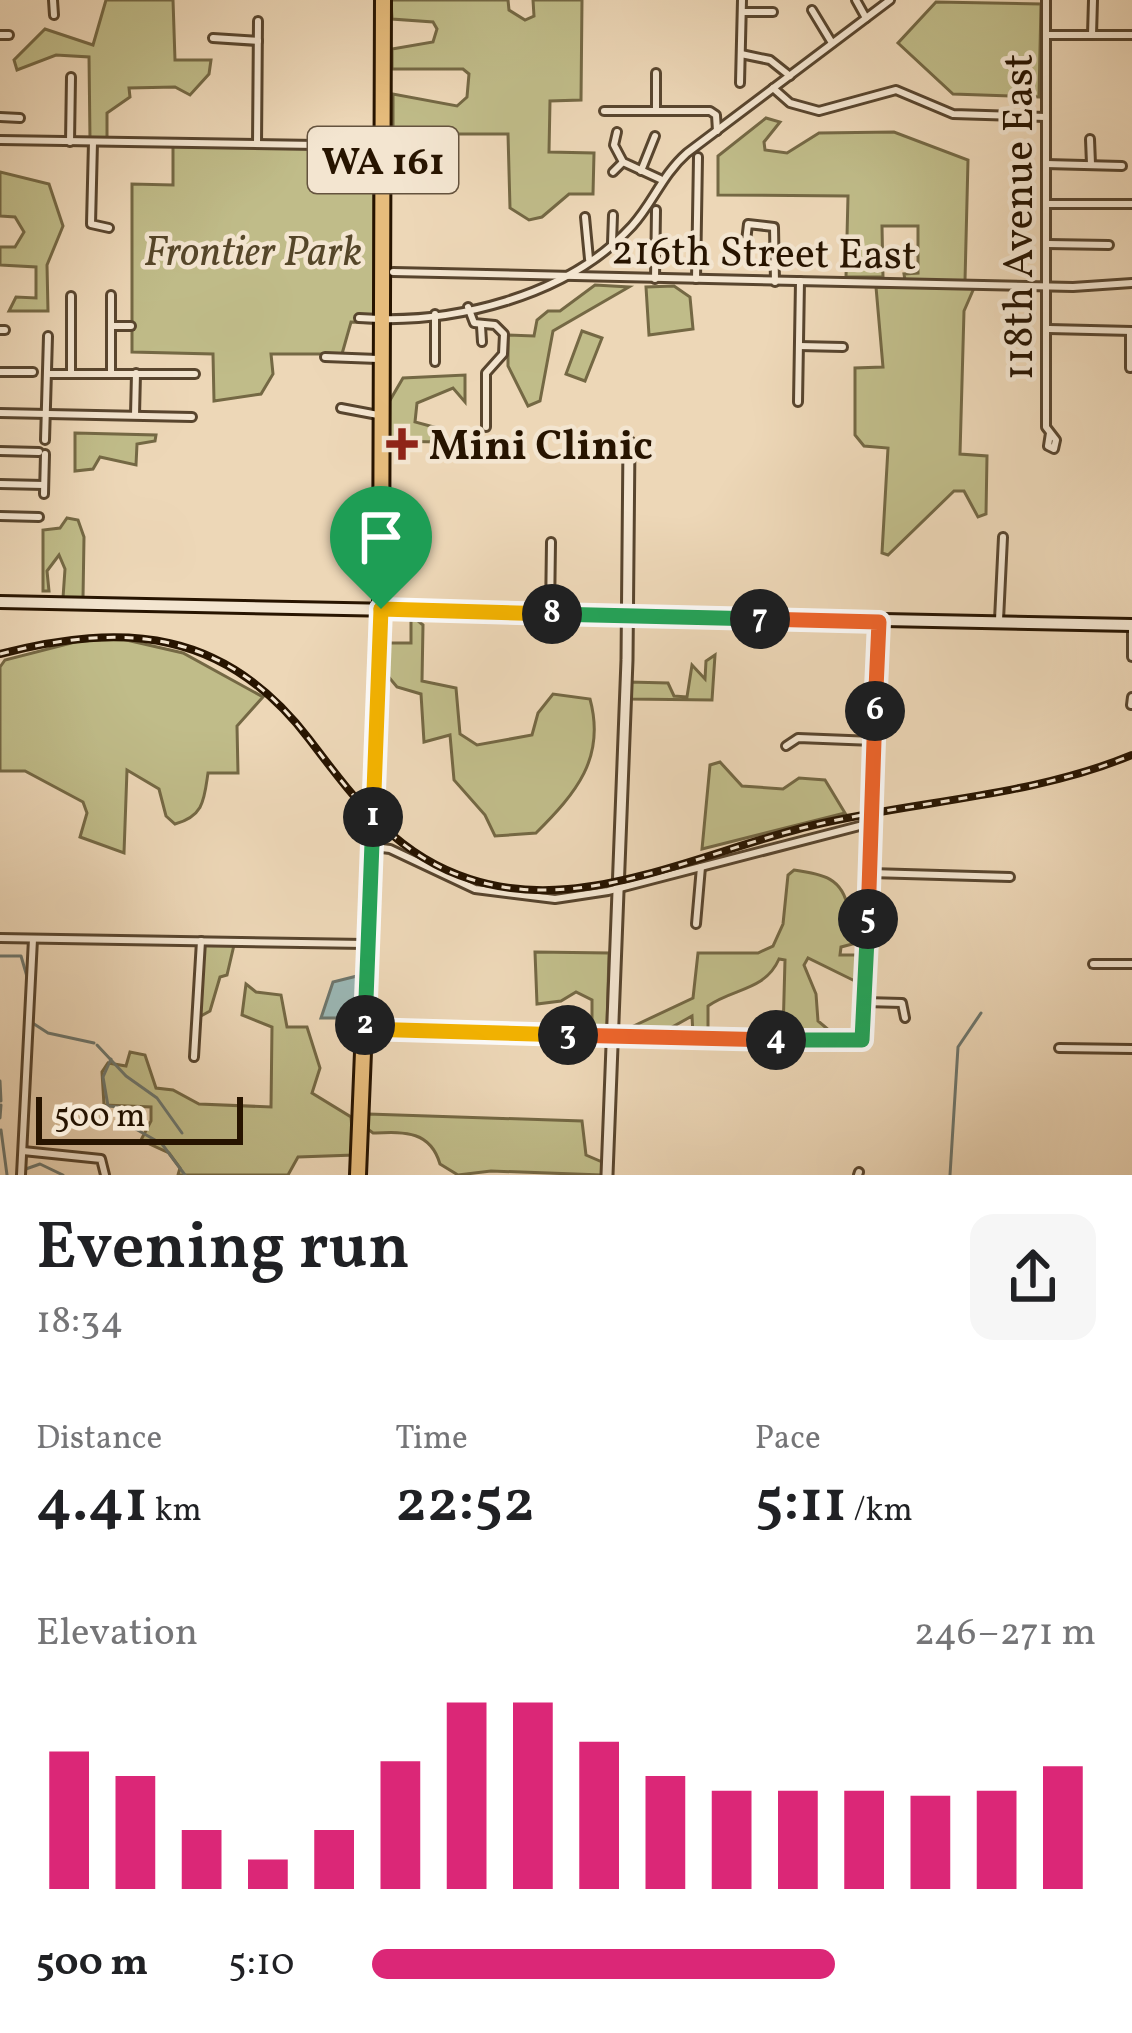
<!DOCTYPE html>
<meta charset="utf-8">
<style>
:root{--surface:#fff;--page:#f6f6f6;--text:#202124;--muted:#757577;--accent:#db2777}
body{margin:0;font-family:Vollkorn,serif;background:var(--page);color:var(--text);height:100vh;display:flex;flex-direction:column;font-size:45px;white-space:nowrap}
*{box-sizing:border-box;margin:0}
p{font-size:39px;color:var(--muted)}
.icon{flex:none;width:66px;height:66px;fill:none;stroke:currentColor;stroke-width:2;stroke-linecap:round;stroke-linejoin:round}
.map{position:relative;height:1175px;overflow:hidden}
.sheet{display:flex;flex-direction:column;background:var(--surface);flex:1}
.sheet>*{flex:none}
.scale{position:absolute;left:36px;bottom:30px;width:207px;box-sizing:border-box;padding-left:12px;border:6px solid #271400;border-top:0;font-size:33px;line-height:42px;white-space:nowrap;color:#271400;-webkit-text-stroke:9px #f3e5d0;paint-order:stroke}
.pin{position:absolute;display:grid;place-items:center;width:102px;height:102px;color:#fff;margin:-123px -51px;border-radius:50% 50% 50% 0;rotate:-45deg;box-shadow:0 0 12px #0007}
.pin .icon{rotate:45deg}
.km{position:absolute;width:60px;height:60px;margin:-30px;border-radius:50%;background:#222;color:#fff;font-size:33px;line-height:60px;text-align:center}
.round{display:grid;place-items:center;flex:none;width:126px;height:126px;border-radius:24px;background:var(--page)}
.headline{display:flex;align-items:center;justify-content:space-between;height:204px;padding:0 36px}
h1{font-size:66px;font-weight:600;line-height:90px}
.figures{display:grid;grid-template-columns:repeat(3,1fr);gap:18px;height:204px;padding:12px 36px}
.figures div{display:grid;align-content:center}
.figures b{font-size:60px;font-weight:600}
.figures small{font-size:33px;font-weight:400}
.figures p{font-size:33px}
.chart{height:336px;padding:24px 36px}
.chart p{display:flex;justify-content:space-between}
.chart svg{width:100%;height:216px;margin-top:12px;stroke:var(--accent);stroke-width:6}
ul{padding:0 36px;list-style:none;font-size:39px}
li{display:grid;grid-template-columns:192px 144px 1fr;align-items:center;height:90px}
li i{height:30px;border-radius:15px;background:var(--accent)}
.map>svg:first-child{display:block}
.green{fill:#c0bc89;stroke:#746844;stroke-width:3}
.water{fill:#9bb8b6;stroke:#6d766d;stroke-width:3}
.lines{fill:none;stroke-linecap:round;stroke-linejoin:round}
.stream{stroke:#6d766d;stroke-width:3}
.minor-casing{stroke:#58452e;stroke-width:12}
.tertiary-casing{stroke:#58452e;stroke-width:15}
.secondary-casing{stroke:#271400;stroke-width:16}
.primary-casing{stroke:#271400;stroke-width:20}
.minor{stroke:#f3e5d0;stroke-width:6}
.tertiary{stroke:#f3e5d0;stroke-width:9}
.secondary{stroke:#f3e5d0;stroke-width:10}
.primary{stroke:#e6bc7c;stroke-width:14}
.rail-casing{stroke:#271400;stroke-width:8}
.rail{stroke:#f3e5d0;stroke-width:3;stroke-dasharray:9;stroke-linecap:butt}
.split-1-casing{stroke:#fff;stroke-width:24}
.split-2-casing{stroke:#fff;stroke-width:24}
.split-3-casing{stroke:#fff;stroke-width:24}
.split-4-casing{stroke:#fff;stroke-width:24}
.split-5-casing{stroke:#fff;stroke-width:24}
.split-6-casing{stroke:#fff;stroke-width:24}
.split-7-casing{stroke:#fff;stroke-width:24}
.split-8-casing{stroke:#fff;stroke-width:24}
.split-9-casing{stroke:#fff;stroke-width:24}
.split-1{stroke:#f5b400;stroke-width:15}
.split-2{stroke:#22a559;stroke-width:15}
.split-3{stroke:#f5b400;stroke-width:15}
.split-4{stroke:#f0652b;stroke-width:15}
.split-5{stroke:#22a559;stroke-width:15}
.split-6{stroke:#f0652b;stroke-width:15}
.split-7{stroke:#f0652b;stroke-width:15}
.split-8{stroke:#22a559;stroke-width:15}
.split-9{stroke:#f5b400;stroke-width:15}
.poi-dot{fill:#8f2418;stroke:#f3e5d0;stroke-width:4.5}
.labels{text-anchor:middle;stroke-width:9;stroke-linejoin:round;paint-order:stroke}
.shield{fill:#f3e5d0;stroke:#64533e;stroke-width:3}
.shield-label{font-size:39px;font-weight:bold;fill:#271400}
.street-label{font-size:42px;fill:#271400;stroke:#f3e5d0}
.park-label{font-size:42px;font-style:italic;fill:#554629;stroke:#f3e5d0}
.poi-label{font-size:42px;font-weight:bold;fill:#271400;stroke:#f3e5d0;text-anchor:start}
</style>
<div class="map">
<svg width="1132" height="1175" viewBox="0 0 1132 1175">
<rect width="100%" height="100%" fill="#edd7b7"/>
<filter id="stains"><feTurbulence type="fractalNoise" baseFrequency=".00167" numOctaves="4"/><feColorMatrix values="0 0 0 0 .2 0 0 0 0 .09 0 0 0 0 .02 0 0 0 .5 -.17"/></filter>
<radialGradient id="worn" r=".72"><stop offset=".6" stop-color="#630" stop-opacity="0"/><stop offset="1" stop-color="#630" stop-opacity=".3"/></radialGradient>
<g class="green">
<path d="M106,0h67l2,60h36l-2,14 -19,21 -15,-8 -46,1 1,9 -23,16v26h-17l-1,-82 -33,-2 -39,15 -3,-10 31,-31 48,16z"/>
<path d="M391,0h117l1,10 16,10 9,-4 -1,-16h49l-1,100 -31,1 -1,51 45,1 -1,41h-24l-27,23 -13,3 -19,-12 -2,-74h-115v-40l64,12 10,-9 2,-23 -6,-5h-71v-20l41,-7 4,-13 -4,-7 -41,-3z"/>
<path d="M936,2l105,2 -2,93 -86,-3 -55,-51z"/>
<path d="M766,118l14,4 -16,20 1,8 22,3 32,-20 75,-1 74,28 -3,121 -60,-1 -1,-6 14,-1v-47h-36l1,51h-37l2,-81 -130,-1v-39z"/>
<path d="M173,146l201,3v174l-23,-1 -9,32h-71l2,20 -12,20 -47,7 -1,-47 -81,-2v-168l41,1z"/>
<path d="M0,172l49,12 14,42 -16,39 1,46h-39l7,-14 20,1v-31l-36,-2v-18h15l9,-15 -9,-15 -15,-1z"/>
<path d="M595,285l34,2 -76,44 -13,70 -12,5 -20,-40v-31l26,1 3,-16 11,-9h12z"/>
<path d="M674,286l16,11 3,32 -44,6 -3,-48z"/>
<path d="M876,287l98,1 -10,23 -4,143 27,2 -1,58 -8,3 -14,-26h-10l-66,64 -6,-2 6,-105 -24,-2 -9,-11v-67l28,-1z"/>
<path d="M582,331l20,7 -17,43 -19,-7z"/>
<path d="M465,375v27l-12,-14 -36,15 -2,19 26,7 -1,13 -54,-1 3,-39 14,-24z"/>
<path d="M75,433l81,2 -1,6 -18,3 -1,21 -36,-8 -7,12 -18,2z"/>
<path d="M67,518l11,2 6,17 -1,61h-20l2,-29 -6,-14 -12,16 2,20h-6v-61l17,-2z"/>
<path d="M411,615l12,10 -1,56 34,7 4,46 17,11 55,-10 6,-22 15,-19 37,5c16,59 -14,94 -54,134l-41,3 -10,-21 -31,-35 -4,-45 -26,7 -3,-48 -24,-7 -10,-12v-32h24z"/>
<path d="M122,639l61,14 80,44 -26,29 1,47h-30c-4,27 -4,43 -33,51l-9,-8 -7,-27 -32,-19 -3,83 -44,-16 7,-24 -4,-11 -58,-31h-25v-104l5,-7 74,-19z"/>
<path d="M715,655l-3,45 -83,-1v-17l39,1 6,13 13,1 5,-32 13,14 1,-18z"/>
<path d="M720,762l22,24 41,3 16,-11 26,2 20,33 -143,36 8,-84z"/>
<path d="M794,870c29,4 49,8 54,39l17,5 -1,27 -23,6 -1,8h24l-1,30 -55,-27 -4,7 12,29 2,27 19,16 -54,-4 2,-73 -6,-1c-14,32 -46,29 -71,47v28h-15l-1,-18 -27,15h-42l70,-33 5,-45h60l15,-7 10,-22 5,-49z"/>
<path d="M203,945h31l-7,30 -7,2 -10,34 -11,6z"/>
<path d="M535,952l74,1 -2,76 -15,1v-30l-16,-8 -15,9 -24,3z"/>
<path d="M246,984l10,8 25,3 6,32h20l13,41 -8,25 39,24 3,38 -56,2 -10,18h-110l2,-7 -11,-15 -28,-13 10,-19v-14l-47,-2 -2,-33 6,-9 18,3 4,-14 15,3 11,33 17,2 26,14 72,3 1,-80 -30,-12z"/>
<path d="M368,1114l214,7 4,34 16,7v13l-111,-4 -33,4 -18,-11c-10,-34 -36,-32 -67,-31l-8,-6z"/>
</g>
<path class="water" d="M357,976l-1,27 -19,15h-16l12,-36z"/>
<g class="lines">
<g class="stream">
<path d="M0,956h21l7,24"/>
<path d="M31,1022l17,11 46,10"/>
<path d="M97,1045l29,31 31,22 25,35"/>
<path d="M111,1059l-8,18 5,29 11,1 15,21 28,16 23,31"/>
<path d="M0,1081l1,20"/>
<path d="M0,1118l1,-13"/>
<path d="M1,1130l6,45"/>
<path d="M23,1170l17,-6 23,11"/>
<path d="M950,1175l8,-128 23,-34"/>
</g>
<g class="minor-casing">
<g id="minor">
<path d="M53,0l1,15"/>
<path d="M856,0l10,18"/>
<path d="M1046,0v427l10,13 -2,9 -6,-3 2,-13"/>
<path d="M812,10l20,33"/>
<path d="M742,12h31"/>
<path d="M0,35h9"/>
<path d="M1046,35h86"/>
<path d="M1092,35l1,-35"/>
<path d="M213,38l45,3"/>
<path d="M741,54l29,6 20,16"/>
<path d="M740,83l2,-83"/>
<path d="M773,88l17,15 29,8 77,-21 57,24 92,3"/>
<path d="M656,110v-37"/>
<path d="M604,111h106l6,4 1,16"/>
<path d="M0,117l20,1"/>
<path d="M617,132l-3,13 9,17 37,17"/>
<path d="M1090,139l1,25"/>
<path d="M0,140l380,6"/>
<path d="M70,142l1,-65"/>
<path d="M93,142l-2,82 18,4"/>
<path d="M257,144l1,-123"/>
<path d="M1046,164l76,2"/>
<path d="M641,171l14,-35"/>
<path d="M613,172l10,-10"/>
<path d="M1047,204h85"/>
<path d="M585,217l4,42"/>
<path d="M612,243l1,-28"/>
<path d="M1048,244l61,1"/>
<path d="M745,250l3,-26 26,3 1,55"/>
<path d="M393,272l680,15 59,-4"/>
<path d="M655,279l1,-69"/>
<path d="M696,279l2,-122"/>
<path d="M468,307l6,16 21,2 9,9 -1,20 -17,19v54"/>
<path d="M359,318c93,7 208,-21 273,-92 21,-23 30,-51 55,-73l203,-153"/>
<path d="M112,326h19"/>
<path d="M481,326l1,16"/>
<path d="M1049,329l83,2"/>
<path d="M0,330h5"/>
<path d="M1130,331v37"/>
<path d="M799,346l44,1"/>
<path d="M325,357l53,2"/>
<path d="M435,362v-48"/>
<path d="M0,372h33"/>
<path d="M71,372v-76"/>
<path d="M111,373v-78"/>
<path d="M49,374h146"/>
<path d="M798,402l2,-121"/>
<path d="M341,408l37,7"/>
<path d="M0,413l192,4"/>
<path d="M135,415l1,-42"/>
<path d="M45,440l3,-104"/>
<path d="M0,451l39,1"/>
<path d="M0,484l44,1"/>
<path d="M44,494l1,-40"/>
<path d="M0,516l39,1"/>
<path d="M550,614l1,-72"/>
<path d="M999,620l4,-83"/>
<path d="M1132,625v32"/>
<path d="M1131,705l1,-8"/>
<path d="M786,746l12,-8 76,3"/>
<path d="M373,847l17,2 85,40 80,10 53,-8 263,-68"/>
<path d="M870,873l140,4"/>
<path d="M696,924l5,-57"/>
<path d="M0,938l365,6"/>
<path d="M1093,964h39"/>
<path d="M865,1002l37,1 3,15"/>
<path d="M365,1029l495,12 19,-419"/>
<path d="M1059,1048l73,1"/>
<path d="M194,1057l7,-116"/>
<path d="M23,1151l78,8 4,16"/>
<path d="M21,1175l12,-236"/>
<path d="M858,1175l1,-3"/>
</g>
</g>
<g class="tertiary-casing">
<path id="tertiary" d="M607,1175l20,-515 2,-218"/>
</g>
<g class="secondary-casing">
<path id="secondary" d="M0,602l1132,23"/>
</g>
<g class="primary-casing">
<path id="primary" d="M358,1175l23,-566 2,-609"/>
</g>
<use href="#minor" class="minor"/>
<use href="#tertiary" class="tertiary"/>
<use href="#secondary" class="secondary"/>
<use href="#primary" class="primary"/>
<g class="rail-casing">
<path id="rail" d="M0,654c125,-32 225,-25 309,85 45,59 87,117 161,140 31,10 65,13 98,10 77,-6 169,-46 246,-64 106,-25 216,-28 318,-70"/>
</g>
<use href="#rail" class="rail"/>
</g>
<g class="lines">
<g class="split-1-casing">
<path id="split-1" d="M373,817l8,-208"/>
</g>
<g class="split-2-casing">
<path id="split-2" d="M365,1025l8,-208"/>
</g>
<g class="split-3-casing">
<path id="split-3" d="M365,1025v4l203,6"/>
</g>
<g class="split-4-casing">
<path id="split-4" d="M568,1035l208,5"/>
</g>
<g class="split-5-casing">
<path id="split-5" d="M776,1040h86l6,-121"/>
</g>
<g class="split-6-casing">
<path id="split-6" d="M868,919l7,-208"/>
</g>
<g class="split-7-casing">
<path id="split-7" d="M760,619l119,3 -4,89"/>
</g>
<g class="split-8-casing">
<path id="split-8" d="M552,614l208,5"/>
</g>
<g class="split-9-casing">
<path id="split-9" d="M381,609l171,5"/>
</g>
<use href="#split-1" class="split-1"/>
<use href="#split-2" class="split-2"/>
<use href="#split-3" class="split-3"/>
<use href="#split-4" class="split-4"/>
<use href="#split-5" class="split-5"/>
<use href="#split-6" class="split-6"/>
<use href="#split-7" class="split-7"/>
<use href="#split-8" class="split-8"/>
<use href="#split-9" class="split-9"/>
</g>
<path class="poi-dot" d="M396 426h12v12h12v12h-12v12h-12v-12h-12v-12h12z"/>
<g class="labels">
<rect class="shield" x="308" y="127" width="150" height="66" rx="9"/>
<g class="shield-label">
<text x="383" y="174">WA 161</text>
</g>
<g class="street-label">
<text transform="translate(1017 217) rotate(-90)" y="15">118th Avenue East</text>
<text transform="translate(764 251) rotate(1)" y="15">216th Street East</text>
</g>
<g class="park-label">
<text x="253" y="265">Frontier Park</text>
</g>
<g class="poi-label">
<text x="429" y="459">Mini Clinic</text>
</g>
</g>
<rect width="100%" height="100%" filter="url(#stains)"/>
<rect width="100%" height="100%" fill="url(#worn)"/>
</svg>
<div class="scale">500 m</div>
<div class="pin" style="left:381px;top:609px;background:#1e9e55"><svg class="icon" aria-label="arrive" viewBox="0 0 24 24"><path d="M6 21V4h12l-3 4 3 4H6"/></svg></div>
<b class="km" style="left:373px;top:817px">1</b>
<b class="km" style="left:365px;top:1025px">2</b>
<b class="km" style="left:568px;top:1035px">3</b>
<b class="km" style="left:776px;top:1040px">4</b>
<b class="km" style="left:868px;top:919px">5</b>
<b class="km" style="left:875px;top:711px">6</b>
<b class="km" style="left:760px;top:619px">7</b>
<b class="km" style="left:552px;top:614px">8</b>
</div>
<section class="sheet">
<div class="headline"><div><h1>Evening run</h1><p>18:34</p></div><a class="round"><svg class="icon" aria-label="share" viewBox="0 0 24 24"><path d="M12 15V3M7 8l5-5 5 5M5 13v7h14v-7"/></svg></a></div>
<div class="figures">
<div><p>Distance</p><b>4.41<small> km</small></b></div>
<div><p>Time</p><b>22:52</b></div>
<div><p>Pace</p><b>5:11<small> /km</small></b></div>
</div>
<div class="chart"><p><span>Elevation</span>246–271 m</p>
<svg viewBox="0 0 160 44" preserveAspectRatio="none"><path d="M5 44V16M15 44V21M25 44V32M35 44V38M45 44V32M55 44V18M65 44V6M75 44V6M85 44V14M95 44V21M105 44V24M115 44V24M125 44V24M135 44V25M145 44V24M155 44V19"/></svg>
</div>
<ul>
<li><b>500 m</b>5:10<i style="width:64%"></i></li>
</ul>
</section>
